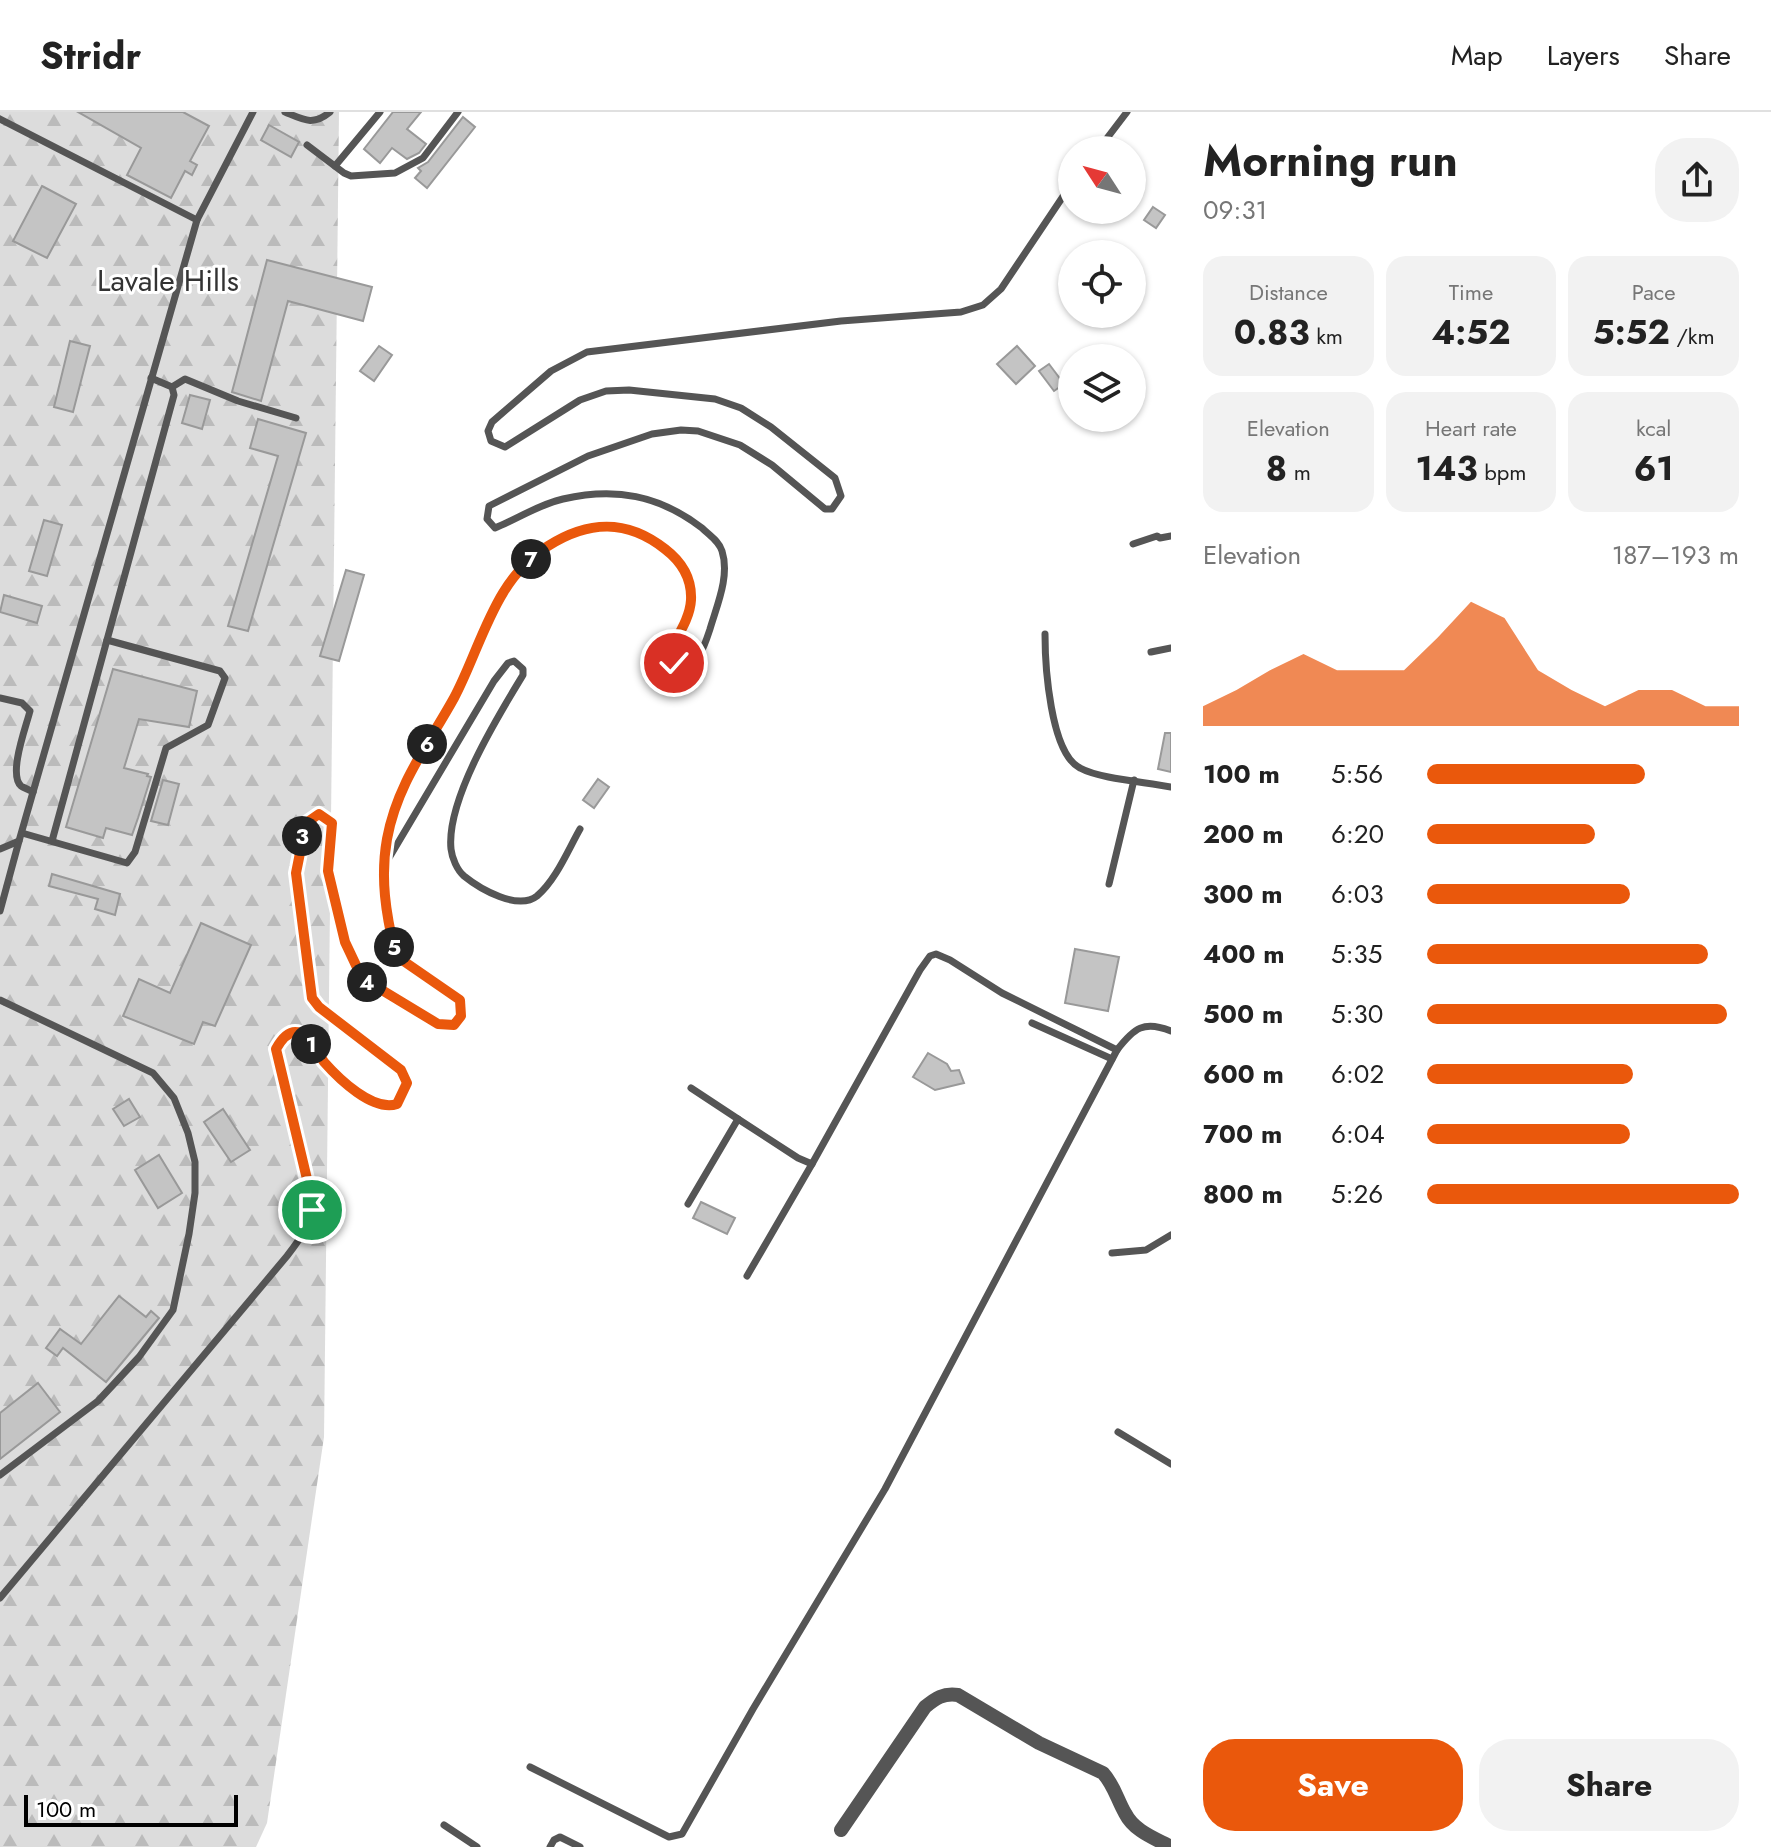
<!DOCTYPE html>
<meta charset="utf-8">
<style>
:root{--surface:#fff;--page:#f2f2f2;--text:#222;--muted:#767676;--line:#e0e0e0;--accent:#ea580c}
body{margin:0;font-family:Jost,sans-serif;background:var(--page);color:var(--text);height:100vh;display:flex;flex-direction:column;font-size:30px;white-space:nowrap}
*{box-sizing:border-box;margin:0}
p{font-size:26px;color:var(--muted)}
.icon{flex:none;width:44px;height:44px;fill:none;stroke:currentColor;stroke-width:2;stroke-linecap:round;stroke-linejoin:round}
.map{position:relative;flex:1;overflow:hidden}
.details{display:flex;flex-direction:column;background:var(--surface);width:600px}
.details>*{flex:none}
.needle{width:52px;rotate:306deg}
.buttons{position:absolute;left:1058px;top:24px;display:grid;gap:16px}
.buttons a{display:grid;place-items:center;width:88px;height:88px;border-radius:50%;background:var(--surface);box-shadow:0 2px 6px #0004;font-size:40px}
.scale{position:absolute;left:24px;bottom:20px;width:214px;box-sizing:border-box;padding-left:8px;border:4px solid #000;border-top:0;font-size:22px;line-height:28px;white-space:nowrap;color:#000;-webkit-text-stroke:6px #fff;paint-order:stroke}
.pin{position:absolute;display:grid;place-items:center;width:68px;height:68px;color:#fff;margin:-34px;border:4px solid #fff;border-radius:50%;box-shadow:0 2px 8px #0007}
.km{position:absolute;width:40px;height:40px;margin:-20px;border-radius:50%;background:#222;color:#fff;font-size:22px;line-height:40px;text-align:center}
.round{display:grid;place-items:center;flex:none;width:84px;height:84px;border-radius:32px;background:var(--page)}
.head{display:flex;align-items:center;justify-content:space-between;height:136px;padding:0 32px}
h1{font-size:44px;font-weight:700;line-height:60px}
.metrics{display:grid;grid-template-columns:repeat(3,1fr);gap:12px;height:136px;padding:8px 32px}
.metrics div{display:grid;align-content:center;border-radius:20px;background:var(--page);text-align:center}
.metrics b{font-size:34px;font-weight:700}
.metrics small{font-size:22px;font-weight:400}
.metrics p{font-size:22px}
.chart{height:224px;padding:16px 32px}
.chart p{display:flex;justify-content:space-between}
.chart svg{width:100%;height:144px;margin-top:8px;fill:var(--accent);opacity:.7}
.cta{display:flex;gap:16px;margin-top:auto;padding:16px 32px}
.cta a{flex:1;height:92px;border-radius:32px;background:var(--accent);color:#fff;font-size:32px;font-weight:700;line-height:92px;text-align:center}
.cta a+a{background:var(--page);color:var(--text)}
ul{padding:0 32px;list-style:none;font-size:26px}
li{display:grid;grid-template-columns:128px 96px 1fr;align-items:center;height:60px}
li i{height:20px;border-radius:10px;background:var(--accent)}
header{display:flex;align-items:center;gap:48px;box-sizing:border-box;height:112px;padding:0 40px;background:var(--surface);border-bottom:2px solid var(--line)}
header strong{font-size:38px}
nav{display:flex;gap:44px;margin-inline-start:auto;font-size:28px}
main{display:flex;flex:1;min-height:0}
.map>svg:first-child{display:block}
.forest{fill:url(#forest-firs)}
.building{fill:#c4c4c4;stroke:#999;stroke-width:2}
.lines{fill:none;stroke-linecap:round;stroke-linejoin:round}
.service{stroke:#555;stroke-width:7}
.minor{stroke:#555;stroke-width:14}
.route-casing{stroke:#fff;stroke-width:16}
.route{stroke:#ea580c;stroke-width:10}
.labels{text-anchor:middle;stroke-width:6;stroke-linejoin:round;paint-order:stroke}
.park-label{font-size:30px;fill:#333;stroke:#fff}
</style>
<header>
<strong>Stridr</strong>
<nav><a>Map</a><a>Layers</a><a>Share</a></nav>
</header>
<main>
<div class="map">
<svg width="1171" height="1735" viewBox="0 0 1171 1735">
<defs>
<pattern id="forest-firs" width="22" height="20" patternUnits="userSpaceOnUse" patternTransform="scale(2)"><rect width="22" height="20" fill="#dcdcdc"/><path d="M5 1l3.5 6h-7zM16 11l3.5 6h-7z" fill="#bbb"/></pattern>
</defs>
<rect width="100%" height="100%" fill="#fff"/>
<path class="forest" d="M0,0h339l-15,1325 -57,386 -11,24h-256z"/>
<g class="building">
<path d="M78,0h105l26,14 -19,35 7,4 -5,10 -7,-4 -14,27 -44,-23 14,-27z"/>
<path d="M393,0h28l-14,17 19,15 -7,9 -12,6 -15,-11 -12,15 -16,-14z"/>
<path d="M463,5l12,10 -48,61 -12,-10 6,-7 -3,-3 10,-6z"/>
<path d="M269,13l30,17 -8,15 -30,-17z"/>
<path d="M42,74l34,18 -29,54 -34,-17z"/>
<path d="M1153,95l12,8 -9,13 -12,-8z"/>
<path d="M267,148l105,27 -9,34 -75,-20 -27,100 -29,-9z"/>
<path d="M70,229l20,5 -17,66 -19,-5z"/>
<path d="M379,234l13,9 -18,26 -14,-10z"/>
<path d="M1017,234l18,20 -19,18 -19,-20z"/>
<path d="M1049,252l15,20 -10,7 -15,-20z"/>
<path d="M190,283l20,5 -8,29 -20,-6z"/>
<path d="M258,307l48,14 -58,198 -20,-5 50,-170 -28,-8z"/>
<path d="M44,408l18,5 -15,51 -18,-5z"/>
<path d="M346,458l18,5 -25,86 -19,-5z"/>
<path d="M4,483l38,11 -5,17 -37,-11z"/>
<path d="M113,557l84,22 -8,36 -50,-8 -15,49 24,6 -1,2 4,1 -13,41 -6,17 -26,-7 -3,10 -37,-11z"/>
<path d="M1165,621h6v39l-13,-3z"/>
<path d="M598,667l11,8 -15,21 -11,-8z"/>
<path d="M163,668l16,4 -11,41 -17,-4z"/>
<path d="M52,762l68,20 -5,21 -20,-6 3,-10 -49,-13z"/>
<path d="M201,811l50,22 -36,81 -12,-4 -9,22 -71,-28 16,-37 31,14z"/>
<path d="M1075,837l44,8 -11,54 -43,-8z"/>
<path d="M928,941l19,11 4,7 8,-1 5,13 -29,7 -22,-13z"/>
<path d="M129,987l11,18 -16,9 -11,-17z"/>
<path d="M223,997l27,41 -19,12 -27,-40z"/>
<path d="M159,1043l23,38 -24,15 -23,-38z"/>
<path d="M701,1090l34,16 -8,16 -34,-16z"/>
<path d="M119,1184l27,21 5,-6 8,7 -53,64 -43,-34 -6,8 -11,-8 14,-19 21,15z"/>
<path d="M38,1271l22,29 -60,47v-46z"/>
</g>
<g class="lines">
<g class="service">
<path d="M285,0c19,8 28,14 45,0"/>
<path d="M0,7l197,101"/>
<path d="M307,33l37,28 7,3 44,-3 28,-15 35,-46"/>
<path d="M1098,38l29,-38"/>
<path d="M335,54l45,-54"/>
<path d="M172,275l13,-8 53,22 58,17"/>
<path d="M1133,432l24,-8 3,2 11,-2"/>
<path d="M1045,522c0,30 5,119 35,134 20,11 67,14 91,19"/>
<path d="M1151,540l20,-4"/>
<path d="M0,586l22,5 8,8c-4,16 -22,63 -9,75 1,1 11,5 12,6"/>
<path d="M22,721l105,30 8,-11 31,-104 42,-23 17,-47 -5,-7 -113,-31"/>
<path d="M52,729l122,-446 -2,-8 -21,-9"/>
<path d="M0,737l19,-8 178,-621 56,-108"/>
<path d="M386,751l108,-182 14,-18 6,-2 9,8v6c-25,41 -77,125 -72,174 1,9 6,21 13,27 16,13 54,35 73,20 19,-16 31,-46 43,-67"/>
<path d="M1109,772l25,-104"/>
<path d="M0,799l19,-70"/>
<path d="M0,888l153,73 21,25 14,35 7,29v31l-6,41 -16,76 -34,47 -41,44 -98,74"/>
<path d="M1032,911l80,36"/>
<path d="M691,976l47,31"/>
<path d="M688,1092l50,-85 60,39 14,6 108,-194 10,-14 6,-2 14,6 52,33 115,57c17,-22 27,-30 54,-19"/>
<path d="M1112,1141l34,-3 25,-15"/>
<path d="M747,1164l65,-112"/>
<path d="M1118,1320l53,32"/>
<path d="M0,1486l287,-342c14,-18 25,-33 25,-56l-36,-151c5,-9 13,-20 24,-16 9,4 18,20 24,29 15,18 49,50 73,42 9,-12 13,-22 4,-34l-82,-63 -7,-9 -16,-125 10,-50 13,-9 13,9 -4,48 17,71 17,36 76,46 16,1 7,-9 -1,-16 -58,-40 -7,-8c-9,-38 -15,-74 -8,-113 10,-55 41,-94 67,-141 28,-53 40,-118 94,-152 40,-26 80,-27 117,3 17,13 27,30 26,51 -1,18 -13,35 -21,51 1,10 4,14 14,16 16,-5 21,-23 26,-38 7,-24 20,-53 12,-78 -3,-10 -13,-16 -20,-23 -43,-33 -87,-41 -139,-29 -23,5 -46,20 -68,29l-8,-9 2,-13 99,-50 64,-22 29,-4 17,1 42,14 32,20 53,44h7l9,-13 -6,-18 -64,-51 -30,-19 -26,-9 -86,-9 -23,1 -26,9 -75,47 -14,-6 -3,-10 4,-9 59,-51 36,-19 254,-31 120,-9 22,-7 18,-16 71,-106"/>
<path d="M530,1655l139,70 13,-3 71,-125 132,-220 232,-439"/>
<path d="M444,1713l33,22"/>
<path d="M550,1735l4,-7 6,-3 20,10"/>
</g>
<path class="minor" d="M841,1718l84,-123c11,-9 18,-14 33,-12l81,48 64,30c11,12 14,26 22,40 9,18 29,25 46,34"/>
</g>
<g class="lines">
<g class="route-casing">
<path id="route" d="M312,1098v-10l-36,-151c5,-9 13,-20 24,-16 9,4 18,20 24,29 15,17 49,50 73,42l10,-21 -6,-13 -82,-63 -7,-9 -16,-125 10,-50 13,-9 13,9 -4,48 17,71 17,36 76,46 16,1 7,-9 -1,-16 -58,-40 -7,-8c-9,-38 -15,-74 -8,-113 10,-55 41,-94 67,-141 28,-53 40,-119 94,-152 41,-26 79,-27 117,3 17,13 27,30 26,51 -1,18 -13,35 -21,51l4,12"/>
</g>
<use href="#route" class="route"/>
</g>
<g class="labels">
<g class="park-label">
<text x="168" y="179">Lavale Hills</text>
</g>
</g>
</svg>
<div class="buttons">
<a><svg class="needle" viewBox="-14 -14 28 28"><path d="M0-13l5 13h-10z" fill="#e53935"/><path d="M0 13l5-13h-10z" fill="#767676"/></svg></a>
<a><svg class="icon" aria-label="locate" viewBox="0 0 24 24"><circle cx="12" cy="12" r="6"/><path d="M12 2v4M12 18v4M2 12h4M18 12h4"/></svg></a>
<a><svg class="icon" aria-label="layers" viewBox="0 0 24 24"><path d="M12 4l9 5-9 5-9-5zM3 14l9 5 9-5"/></svg></a>
</div>
<div class="scale">100 m</div>
<div class="pin" style="left:312px;top:1098px;background:#1e9e55"><svg class="icon" aria-label="arrive" viewBox="0 0 24 24"><path d="M6 21V4h12l-3 4 3 4H6"/></svg></div>
<div class="pin" style="left:674px;top:551px;background:#d93025"><svg class="icon" aria-label="check" viewBox="0 0 24 24"><path d="M5 12l5 5 9-10"/></svg></div>
<b class="km" style="left:311px;top:932px">1</b>
<b class="km" style="left:302px;top:724px">3</b>
<b class="km" style="left:367px;top:870px">4</b>
<b class="km" style="left:394px;top:835px">5</b>
<b class="km" style="left:427px;top:632px">6</b>
<b class="km" style="left:531px;top:447px">7</b>
</div>
<section class="details">
<div class="head"><div><h1>Morning run</h1><p>09:31</p></div><a class="round"><svg class="icon" aria-label="share" viewBox="0 0 24 24"><path d="M12 15V3M7 8l5-5 5 5M5 13v7h14v-7"/></svg></a></div>
<div class="metrics">
<div><p>Distance</p><b>0.83<small> km</small></b></div>
<div><p>Time</p><b>4:52</b></div>
<div><p>Pace</p><b>5:52<small> /km</small></b></div>
</div>
<div class="metrics">
<div><p>Elevation</p><b>8<small> m</small></b></div>
<div><p>Heart rate</p><b>143<small> bpm</small></b></div>
<div><p>kcal</p><b>61</b></div>
</div>
<div class="chart"><p><span>Elevation</span>187–193 m</p>
<svg viewBox="0 0 160 44" preserveAspectRatio="none"><path d="M0 44V38L10 33L20 27L30 22L40 27L50 27L60 27L70 17L80 6L90 11L100 27L110 33L120 38L130 33L140 33L150 38L160 38V44z"/></svg>
</div>
<ul>
<li><b>100 m</b>5:56<i style="width:70%"></i></li>
<li><b>200 m</b>6:20<i style="width:54%"></i></li>
<li><b>300 m</b>6:03<i style="width:65%"></i></li>
<li><b>400 m</b>5:35<i style="width:90%"></i></li>
<li><b>500 m</b>5:30<i style="width:96%"></i></li>
<li><b>600 m</b>6:02<i style="width:66%"></i></li>
<li><b>700 m</b>6:04<i style="width:65%"></i></li>
<li><b>800 m</b>5:26<i style="width:100%"></i></li>
</ul>
<div class="cta"><a>Save</a><a>Share</a></div>
</section>
</main>
